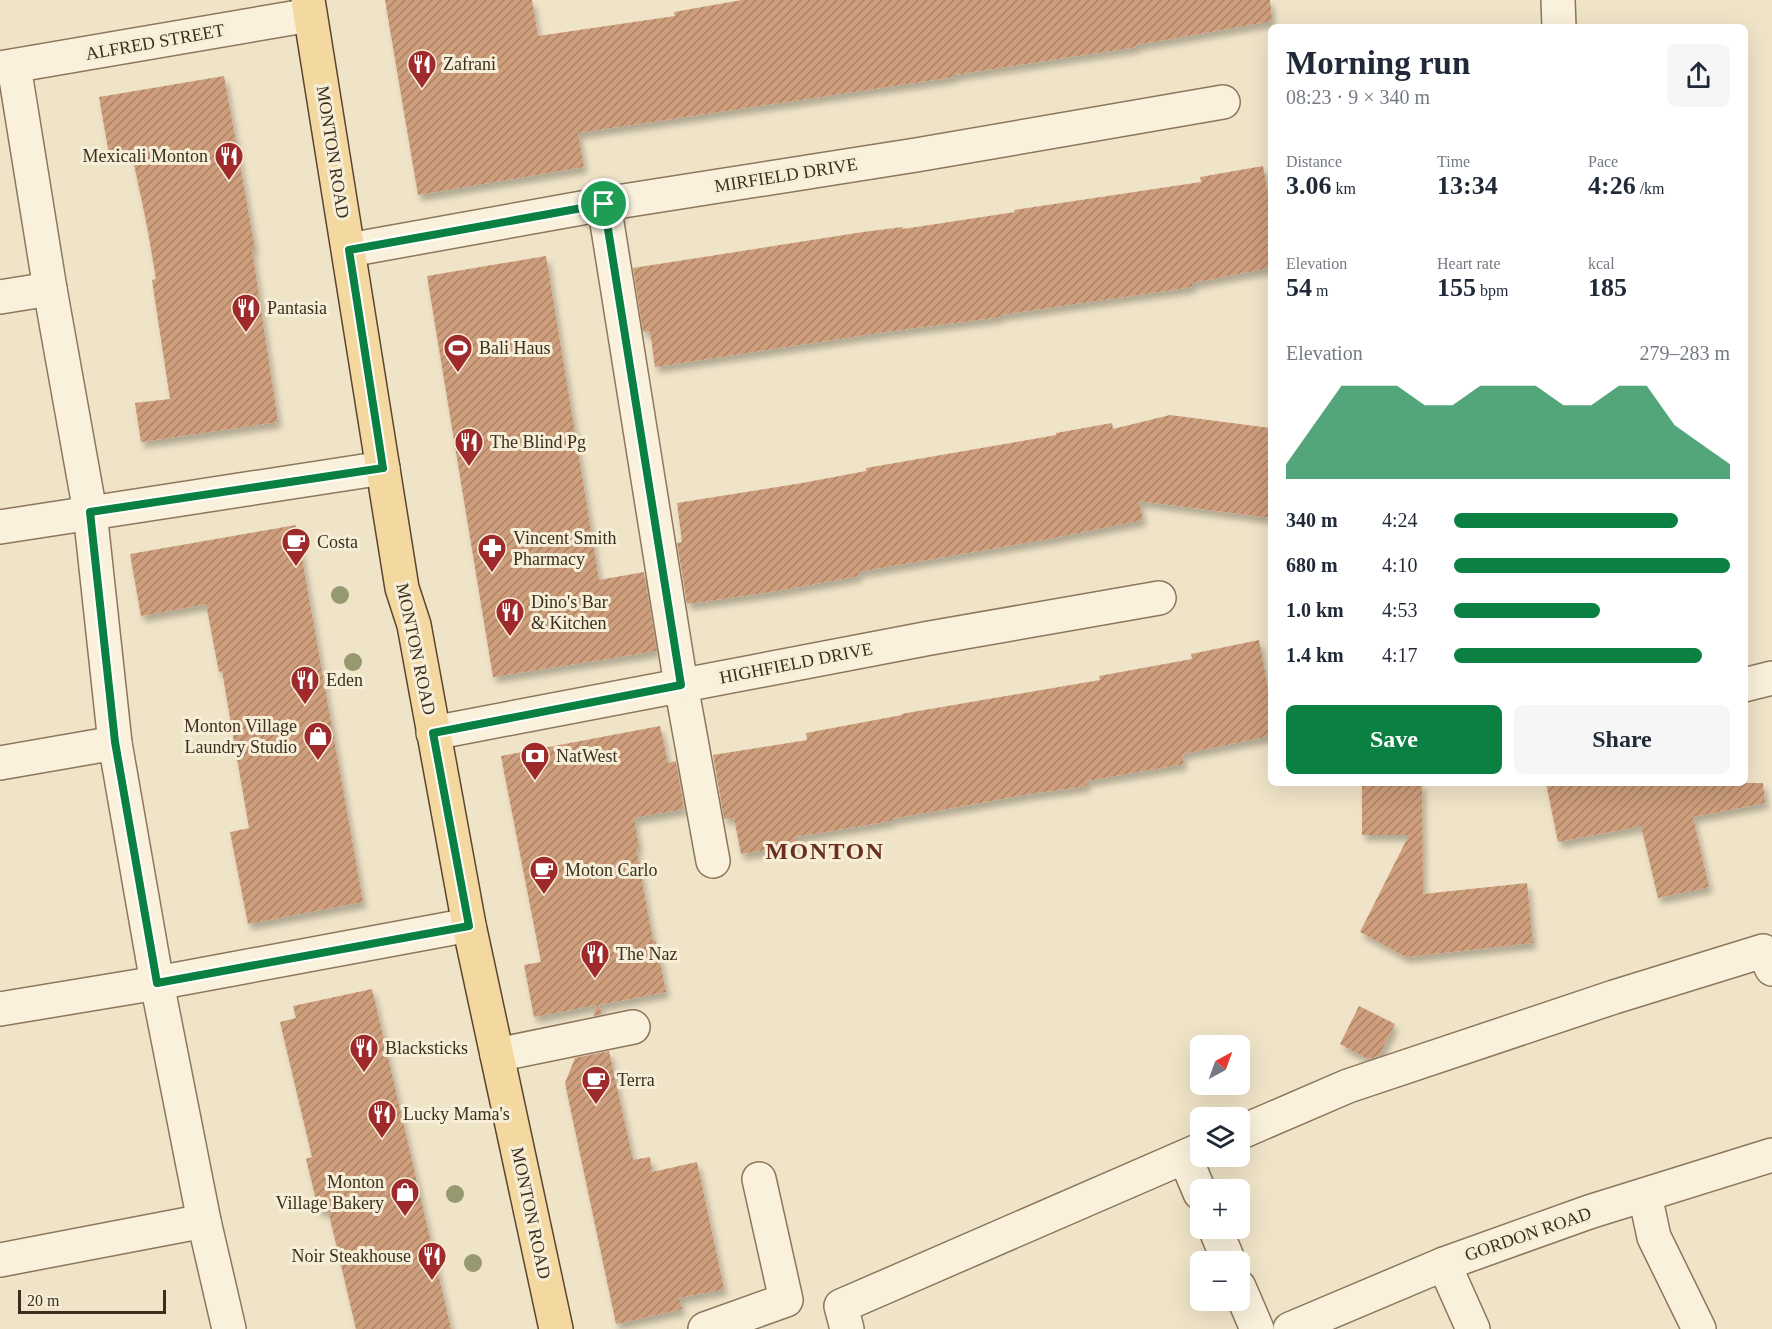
<!DOCTYPE html>
<meta charset="utf-8">
<style>
:root{--surface:#fff;--page:#f6f6f7;--text:#1f2937;--muted:#747a83;--accent:#0b8043}
body{margin:0;font-family:Georgia,serif;background:var(--page);color:var(--text);height:100vh;display:flex;flex-direction:column;font-size:22px;white-space:nowrap}
*{box-sizing:border-box;margin:0}
p{font-size:20px;color:var(--muted)}
.icon{flex:none;width:33px;height:33px;fill:none;stroke:currentColor;stroke-width:2;stroke-linecap:round;stroke-linejoin:round}
.map{position:relative;flex:1;overflow:hidden}
.side{position:absolute;left:1268px;top:24px;width:480px;height:762px;display:flex;flex-direction:column;background:var(--surface);border-radius:9px;box-shadow:0 6px 24px #0002}
.side>*{flex:none}
.needle{width:39px;rotate:41deg}
.controls{position:absolute;left:1190px;top:1035px;display:grid;gap:12px}
.controls a{display:grid;place-items:center;width:60px;height:60px;border-radius:9px;background:var(--surface);box-shadow:0 6px 24px #0002;font-size:30px}
.scale{position:absolute;left:18px;bottom:15px;width:148px;box-sizing:border-box;padding-left:6px;border:3px solid #3d2e20;border-top:0;font-size:16px;line-height:21px;white-space:nowrap;color:#3d2e20;-webkit-text-stroke:4px #f7eed8;paint-order:stroke}
.pin{position:absolute;display:grid;place-items:center;width:51px;height:51px;color:#fff;margin:-26px;border:3px solid #fff;border-radius:50%;box-shadow:0 2px 6px #0007}
.round{display:grid;place-items:center;flex:none;width:63px;height:63px;border-radius:9px;background:var(--page)}
.headline{display:flex;align-items:center;justify-content:space-between;height:102px;padding:0 18px}
h1{font-size:33px;font-weight:800;line-height:45px}
.figures{display:grid;grid-template-columns:repeat(3,1fr);gap:9px;height:102px;padding:6px 18px}
.figures div{display:grid;align-content:center}
.figures b{font-size:26px;font-weight:800}
.figures small{font-size:16px;font-weight:400}
.figures p{font-size:16px}
.chart{height:168px;padding:12px 18px}
.chart p{display:flex;justify-content:space-between}
.chart svg{width:100%;height:108px;margin-top:6px;fill:var(--accent);opacity:.7}
.action{display:flex;gap:12px;margin-top:auto;padding:12px 18px}
.action a{flex:1;height:69px;border-radius:9px;background:var(--accent);color:#fff;font-size:24px;font-weight:800;line-height:69px;text-align:center}
.action a+a{background:var(--page);color:var(--text)}
ul{padding:0 18px;list-style:none;font-size:20px}
li{display:grid;grid-template-columns:96px 72px 1fr;align-items:center;height:45px}
li i{height:15px;border-radius:8px;background:var(--accent)}
.map>svg:first-child{display:block}
.building{fill:url(#building-hatch);filter:url(#shadow)}
.lines{fill:none;stroke-linecap:round;stroke-linejoin:round}
.minor-casing{stroke:#8d765c;stroke-width:36}
.major-casing{stroke:#5b4430;stroke-width:36}
.minor{stroke:#faf1dc;stroke-width:33}
.major{stroke:#f3d9a0;stroke-width:33}
.tree{fill:#96986f}
.route-casing{stroke:#fff;stroke-width:12}
.route{stroke:#0b8043;stroke-width:8}
.labels{text-anchor:middle;stroke-width:6;stroke-linejoin:round;paint-order:stroke}
.street-label{font-size:18px;fill:#3d2e20;stroke:#f7eed8}
.poi-label{font-size:18px;fill:#3d2e20;stroke:#f7eed8;text-anchor:start}
.district-label{font-size:24px;font-weight:bold;letter-spacing:1.5px;fill:#6b2e1e;stroke:#f7eed8}
</style>
<div class="map">
<svg width="1772" height="1329" viewBox="0 0 1772 1329">
<defs>
<pattern id="building-hatch" width="6" height="6" patternUnits="userSpaceOnUse" patternTransform="scale(1.5)"><rect width="6" height="6" fill="#cf9f7d"/><path d="M-1 1l2-2M0 6l6-6M5 7l2-2" fill="none" stroke="#a98266"/></pattern>
<filter id="shadow"><feDropShadow dx="3.5" dy="6" stdDeviation="3" flood-color="#0004"/></filter>
</defs>
<rect width="100%" height="100%" fill="#f0e4c8"/>
<g class="building">
<path d="M385,0h147l6,36 137,-20 -1,-4 68,-12h528l2,21 -136,24v2l-182,28v2l-376,56 6,34 -166,28z"/>
<path d="M224,76l31,173 -3,1 26,172 -137,20 -6,-39 35,-4 -18,-119 4,-1 -9,-53 -16,-76 -22,4 -10,-57z"/>
<path d="M1263,166l7,38v64l-78,15v4l-192,28v2l-122,16 -223,34 -5,-36 -7,1 -10,-64 230,-36 40,-5v2l112,-17 -1,-2 187,-28 -1,-5z"/>
<path d="M546,256l53,324 45,-8 13,79 -164,26 -66,-401z"/>
<path d="M1170,415l100,13v90l-131,-17 4,19 -95,19 -190,33 1,4 -88,16 -84,12 -10,-61 5,-1 -5,-39 125,-20 64,-12v-3l190,-33v-2l56,-10 1,6z"/>
<path d="M296,525l67,377 -115,22 -18,-92 19,-4 -27,-157 -3,1 -13,-68 -65,12 -11,-62z"/>
<path d="M1259,640l11,59v37l-88,18 2,10 -98,17 1,5 -57,8 -139,25v2l-96,16 2,8 -56,9 -7,-36 -10,1 -11,-64 94,-15 -1,-7 96,-18 -1,-1 199,-34 -1,-4 93,-17 -1,-5z"/>
<path d="M660,726l8,37 8,-2 8,48 -50,9 5,29 -3,1 17,93h3l10,51 -67,13 3,9 -9,2 4,-11 -63,12 -10,-52 17,-3 -40,-206z"/>
<path d="M1362,783h60l1,111 104,-11 6,60 -127,14 -46,-25 49,-97h-47z"/>
<path d="M1546,783h217l2,20 -72,14 16,70 -51,11 -17,-72 -83,16z"/>
<path d="M372,989l8,34 71,306h-95l-28,-119 -9,2 -13,-53 6,-2 -32,-135 16,-4 -3,-12z"/>
<path d="M1359,1006l36,18 -16,32 -11,3 -28,-15z"/>
<path d="M609,1051l24,109 17,-3 2,15 45,-10 27,127 -45,9 3,11 -66,15 -51,-241 10,-25z"/>
</g>
<g class="lines">
<g class="minor-casing">
<g id="minor">
<path d="M1558,0l1,27"/>
<path d="M14,66l36,223 40,223 25,231 42,240 47,238 25,108"/>
<path d="M0,68l310,-53"/>
<path d="M604,204l77,481 32,176"/>
<path d="M349,250l255,-46 312,-49 307,-53"/>
<path d="M0,297l50,-8"/>
<path d="M0,527l383,-59"/>
<path d="M1744,685l28,-7"/>
<path d="M433,733l497,-95 229,-40"/>
<path d="M0,763l115,-20"/>
<path d="M0,1009l157,-26 312,-58"/>
<path d="M497,1055l136,-28"/>
<path d="M1239,1133l109,-47 266,-89 149,-46 9,18"/>
<path d="M1185,1157l15,36"/>
<path d="M1645,1195l9,42 45,92"/>
<path d="M1215,1228l14,34"/>
<path d="M0,1260l204,-39"/>
<path d="M1444,1264l29,65"/>
<path d="M1239,1287l18,42"/>
<path d="M705,1329l81,-29 -27,-121"/>
<path d="M847,1329l-6,-23 359,-156"/>
<path d="M1290,1329l154,-65 145,-52 183,-57"/>
</g>
</g>
<g class="major-casing">
<path id="major" d="M308,0l94,588 12,37 55,300 87,404"/>
</g>
<use href="#minor" class="minor"/>
<use href="#major" class="major"/>
</g>
<g class="tree">
<circle cx="340" cy="595" r="9"/>
<circle cx="353" cy="662" r="9"/>
<circle cx="455" cy="1194" r="9"/>
<circle cx="473" cy="1263" r="9"/>
</g>
<g class="lines">
<g class="route-casing">
<path id="route" d="M604,204l77,481 -248,48 36,193 -312,57 -42,-241 -25,-230 293,-44 -34,-218z"/>
</g>
<use href="#route" class="route"/>
</g>
<defs>
<g id="restaurant-pin" transform="scale(1.5)"><path d="M0 17L-7.5 6A9.5 9.5 0 1 1 7.5 6Z" fill="#9e2a2b" stroke="#f7eed8"/><path d="M-5-6h1v4h1v-4h1v4h1v-4h1v5L-1.5 .5V6h-2V.5L-5-1ZM5-6V6H3V1.5H1.5Q1.5-4 5-6Z" fill="#fff"/></g>
<g id="stadium-pin" transform="scale(1.5)"><path d="M0 17L-7.5 6A9.5 9.5 0 1 1 7.5 6Z" fill="#9e2a2b" stroke="#f7eed8"/><path d="M0-5a6.5 5 0 1 0 0 10a6.5 5 0 1 0 0-10ZM-3.5-1.8h7v3.6h-7Z" fill="#fff"/></g>
<g id="cafe-pin" transform="scale(1.5)"><path d="M0 17L-7.5 6A9.5 9.5 0 1 1 7.5 6Z" fill="#9e2a2b" stroke="#f7eed8"/><path d="M-5.5-4.5H6V0H3Q3 3.5 0 3.5H-2.5Q-5.5 3.5-5.5 0ZM3-3.2v2h1.7v-2ZM-6 4.5H4V6H-6Z" fill="#fff"/></g>
<g id="pharmacy-pin" transform="scale(1.5)"><path d="M0 17L-7.5 6A9.5 9.5 0 1 1 7.5 6Z" fill="#9e2a2b" stroke="#f7eed8"/><path d="M-2-6h4v4h4v4h-4v4h-4v-4h-4v-4h4Z" fill="#fff"/></g>
<g id="shop-pin" transform="scale(1.5)"><path d="M0 17L-7.5 6A9.5 9.5 0 1 1 7.5 6Z" fill="#9e2a2b" stroke="#f7eed8"/><path d="M-5-2.5h2.3a2.7 3.5 0 0 1 5.4 0H5L5.5 6h-11ZM-1.5-2.5h3a1.5 2.3 0 0 0-3 0Z" fill="#fff"/></g>
<g id="bank-pin" transform="scale(1.5)"><path d="M0 17L-7.5 6A9.5 9.5 0 1 1 7.5 6Z" fill="#9e2a2b" stroke="#f7eed8"/><path d="M-6-4H6V4H-6ZM0-2.3a2.3 2.3 0 1 0 0 4.6a2.3 2.3 0 1 0 0-4.6Z" fill="#fff"/></g>
</defs>
<g fill-rule="evenodd">
<use href="#restaurant-pin" x="422" y="64"/>
<use href="#restaurant-pin" x="229" y="156"/>
<use href="#restaurant-pin" x="246" y="308"/>
<use href="#stadium-pin" x="458" y="348"/>
<use href="#restaurant-pin" x="469" y="442"/>
<use href="#cafe-pin" x="296" y="542"/>
<use href="#pharmacy-pin" x="492" y="548"/>
<use href="#restaurant-pin" x="510" y="612"/>
<use href="#restaurant-pin" x="305" y="680"/>
<use href="#shop-pin" x="318" y="736"/>
<use href="#bank-pin" x="535" y="756"/>
<use href="#cafe-pin" x="544" y="870"/>
<use href="#restaurant-pin" x="595" y="954"/>
<use href="#restaurant-pin" x="364" y="1048"/>
<use href="#cafe-pin" x="596" y="1080"/>
<use href="#restaurant-pin" x="382" y="1114"/>
<use href="#shop-pin" x="405" y="1192"/>
<use href="#restaurant-pin" x="432" y="1256"/>
</g>
<g class="labels">
<g class="street-label">
<text transform="translate(155 42) rotate(-10)" y="6">ALFRED STREET</text>
<text transform="translate(333 152) rotate(81)" y="6">MONTON ROAD</text>
<text transform="translate(786 175) rotate(-9)" y="6">MIRFIELD DRIVE</text>
<text transform="translate(416 649) rotate(78)" y="6">MONTON ROAD</text>
<text transform="translate(796 663) rotate(-11)" y="6">HIGHFIELD DRIVE</text>
<text transform="translate(531 1213) rotate(78)" y="6">MONTON ROAD</text>
<text transform="translate(1528 1234) rotate(-19)" y="6">GORDON ROAD</text>
</g>
<g class="poi-label">
<text x="443" y="70">Zafrani</text>
<text x="208" y="162" text-anchor="end">Mexicali Monton</text>
<text x="267" y="314">Pantasia</text>
<text x="479" y="354">Bali Haus</text>
<text x="490" y="448">The Blind Pg</text>
<text x="513" y="544">Vincent Smith<tspan x="513" dy="21">Pharmacy</tspan></text>
<text x="317" y="548">Costa</text>
<text x="531" y="608">Dino's Bar<tspan x="531" dy="21">&amp; Kitchen</tspan></text>
<text x="326" y="686">Eden</text>
<text x="297" y="732" text-anchor="end">Monton Village<tspan x="297" dy="21">Laundry Studio</tspan></text>
<text x="556" y="762">NatWest</text>
<text x="565" y="876">Moton Carlo</text>
<text x="616" y="960">The Naz</text>
<text x="385" y="1054">Blacksticks</text>
<text x="617" y="1086">Terra</text>
<text x="403" y="1120">Lucky Mama's</text>
<text x="384" y="1188" text-anchor="end">Monton<tspan x="384" dy="21">Village Bakery</tspan></text>
<text x="411" y="1262" text-anchor="end">Noir Steakhouse</text>
</g>
<g class="district-label">
<text x="825" y="859">MONTON</text>
</g>
</g>
</svg>
<div class="controls">
<a><svg class="needle" viewBox="-14 -14 28 28"><path d="M0-13l5 13h-10z" fill="#e53935"/><path d="M0 13l5-13h-10z" fill="#747a83"/></svg></a>
<a><svg class="icon" aria-label="layers" viewBox="0 0 24 24"><path d="M12 4l9 5-9 5-9-5zM3 14l9 5 9-5"/></svg></a>
<a>+</a>
<a>−</a>
</div>
<div class="scale">20 m</div>
<div class="pin" style="left:604px;top:204px;background:#1e9e55"><svg class="icon" aria-label="arrive" viewBox="0 0 24 24"><path d="M6 21V4h12l-3 4 3 4H6"/></svg></div>
<section class="side">
<div class="headline"><div><h1>Morning run</h1><p>08:23 · 9 × 340 m</p></div><a class="round"><svg class="icon" aria-label="share" viewBox="0 0 24 24"><path d="M12 15V3M7 8l5-5 5 5M5 13v7h14v-7"/></svg></a></div>
<div class="figures">
<div><p>Distance</p><b>3.06<small> km</small></b></div>
<div><p>Time</p><b>13:34</b></div>
<div><p>Pace</p><b>4:26<small> /km</small></b></div>
</div>
<div class="figures">
<div><p>Elevation</p><b>54<small> m</small></b></div>
<div><p>Heart rate</p><b>155<small> bpm</small></b></div>
<div><p>kcal</p><b>185</b></div>
</div>
<div class="chart"><p><span>Elevation</span>279–283 m</p>
<svg viewBox="0 0 160 44" preserveAspectRatio="none"><path d="M0 44V38L10 22L20 6L30 6L40 6L50 14L60 14L70 6L80 6L90 6L100 14L110 14L120 6L130 6L140 22L150 30L160 38V44z"/></svg>
</div>
<ul>
<li><b>340 m</b>4:24<i style="width:81%"></i></li>
<li><b>680 m</b>4:10<i style="width:100%"></i></li>
<li><b>1.0 km</b>4:53<i style="width:53%"></i></li>
<li><b>1.4 km</b>4:17<i style="width:90%"></i></li>
</ul>
<div class="action"><a>Save</a><a>Share</a></div>
</section>
</div>
